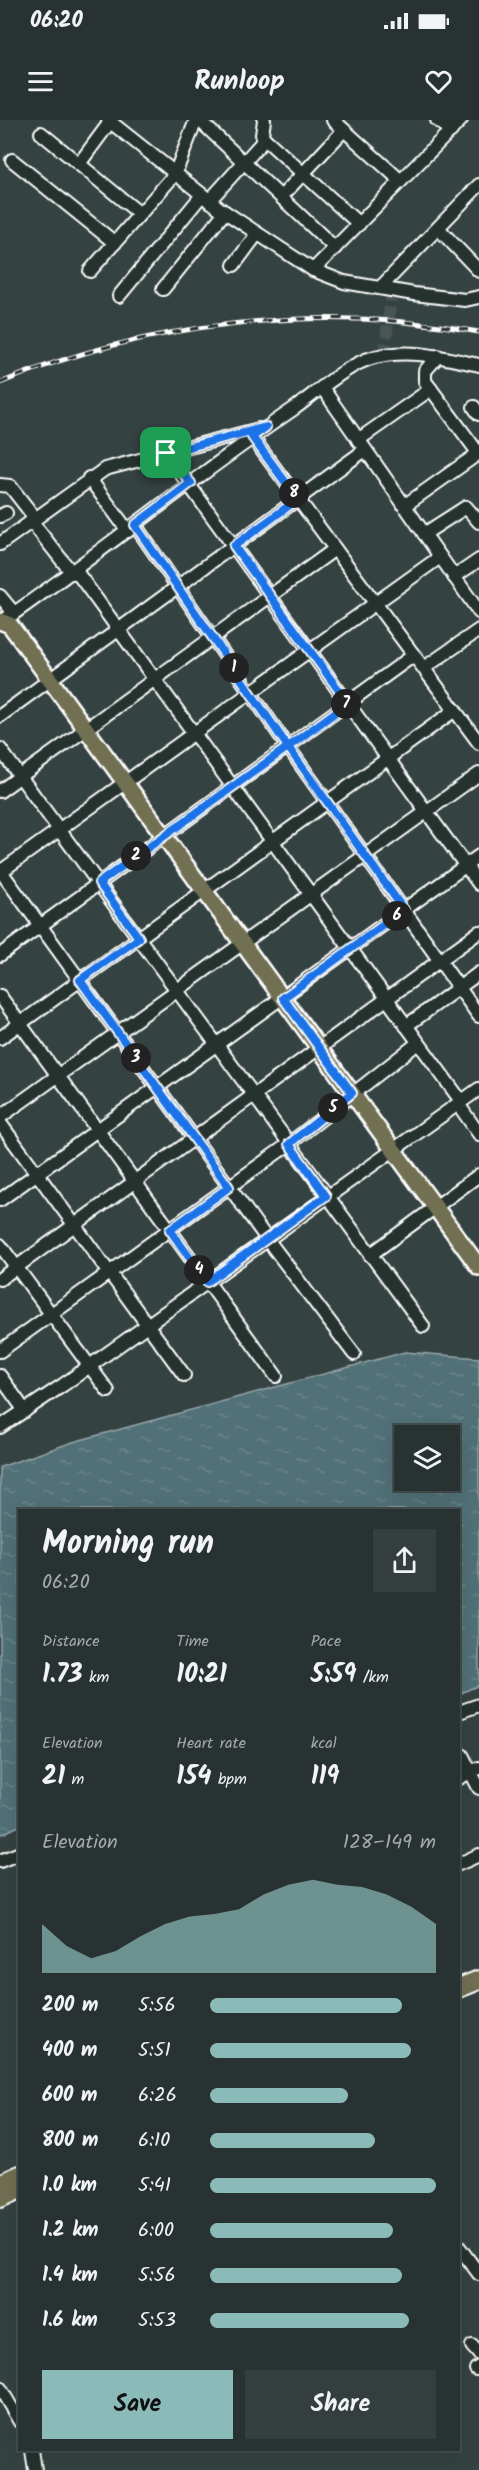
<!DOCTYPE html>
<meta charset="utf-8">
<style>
:root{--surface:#283232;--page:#343e3e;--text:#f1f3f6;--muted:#a5aaac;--line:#444d4d;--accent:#8bbbb9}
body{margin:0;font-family:Kalam,sans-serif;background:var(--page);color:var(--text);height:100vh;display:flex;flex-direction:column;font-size:22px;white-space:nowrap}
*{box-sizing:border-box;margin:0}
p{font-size:20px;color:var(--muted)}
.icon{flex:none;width:33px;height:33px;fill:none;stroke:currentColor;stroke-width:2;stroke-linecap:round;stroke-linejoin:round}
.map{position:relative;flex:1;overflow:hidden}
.details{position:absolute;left:18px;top:1389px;width:442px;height:942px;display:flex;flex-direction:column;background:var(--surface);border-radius:0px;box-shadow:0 6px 24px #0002,0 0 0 2px var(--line)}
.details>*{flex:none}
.buttons{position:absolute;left:394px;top:1305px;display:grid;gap:12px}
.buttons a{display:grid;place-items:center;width:66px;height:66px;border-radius:0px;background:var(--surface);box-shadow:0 6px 24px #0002,0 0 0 2px var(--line);font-size:30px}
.pin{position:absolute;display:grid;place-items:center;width:51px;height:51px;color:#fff;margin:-26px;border-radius:12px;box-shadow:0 3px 9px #0006}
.km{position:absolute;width:30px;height:30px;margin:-15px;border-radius:50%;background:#222;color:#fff;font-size:16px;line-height:30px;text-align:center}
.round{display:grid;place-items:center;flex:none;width:63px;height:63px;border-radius:0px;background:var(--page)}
.summary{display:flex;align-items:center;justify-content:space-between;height:102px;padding:0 24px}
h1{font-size:33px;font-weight:600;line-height:45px}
.figures{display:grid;grid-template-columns:repeat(3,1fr);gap:9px;height:102px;padding:6px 24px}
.figures div{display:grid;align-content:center}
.figures b{font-size:26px;font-weight:600}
.figures small{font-size:16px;font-weight:400}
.figures p{font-size:16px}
.chart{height:168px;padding:12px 24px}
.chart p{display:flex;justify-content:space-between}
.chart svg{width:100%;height:108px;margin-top:6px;fill:var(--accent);opacity:.7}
.primary-button{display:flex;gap:12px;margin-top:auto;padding:12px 24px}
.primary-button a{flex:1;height:69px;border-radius:0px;background:var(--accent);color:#111;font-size:24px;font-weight:600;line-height:69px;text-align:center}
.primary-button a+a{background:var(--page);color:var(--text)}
ul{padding:0 24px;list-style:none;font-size:20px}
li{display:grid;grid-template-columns:96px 72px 1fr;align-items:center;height:45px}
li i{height:15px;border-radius:8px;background:var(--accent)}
.status{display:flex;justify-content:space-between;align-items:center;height:42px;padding:0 30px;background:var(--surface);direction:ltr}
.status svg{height:16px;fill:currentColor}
header{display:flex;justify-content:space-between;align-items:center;height:78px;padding:0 24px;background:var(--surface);font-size:27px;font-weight:600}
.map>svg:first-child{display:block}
.water{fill:url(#water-ripples);stroke:#97a9ad;stroke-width:1.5;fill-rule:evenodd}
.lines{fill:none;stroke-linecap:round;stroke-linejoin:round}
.minor-tunnel{stroke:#495555;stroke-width:12;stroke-dasharray:12 6;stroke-linecap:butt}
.minor-casing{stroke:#fff;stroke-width:16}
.major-casing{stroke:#fff;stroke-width:20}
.highway-casing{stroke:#fff;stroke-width:22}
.minor{stroke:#26332d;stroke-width:12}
.major{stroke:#716f52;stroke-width:15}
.highway{stroke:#716f52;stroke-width:18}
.rail-casing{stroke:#fff;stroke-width:5}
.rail{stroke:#26332d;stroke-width:3;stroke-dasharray:9;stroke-linecap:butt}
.route-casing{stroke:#fff;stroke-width:12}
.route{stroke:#1a73e8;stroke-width:8}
</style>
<div class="status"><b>06:20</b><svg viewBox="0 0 49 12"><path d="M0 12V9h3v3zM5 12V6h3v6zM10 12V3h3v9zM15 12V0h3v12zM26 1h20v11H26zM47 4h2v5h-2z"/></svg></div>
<header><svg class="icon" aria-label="menu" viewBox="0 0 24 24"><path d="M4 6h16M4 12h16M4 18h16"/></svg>Runloop<svg class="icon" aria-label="heart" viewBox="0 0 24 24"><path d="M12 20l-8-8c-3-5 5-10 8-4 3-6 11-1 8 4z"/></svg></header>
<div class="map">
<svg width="479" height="2350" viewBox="0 0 479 2350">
<defs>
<pattern id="water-ripples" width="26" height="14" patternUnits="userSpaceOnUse" patternTransform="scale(1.5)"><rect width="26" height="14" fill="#516f77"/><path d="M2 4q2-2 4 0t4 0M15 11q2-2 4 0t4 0" fill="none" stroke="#6b858b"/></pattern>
</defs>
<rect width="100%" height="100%" fill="#354242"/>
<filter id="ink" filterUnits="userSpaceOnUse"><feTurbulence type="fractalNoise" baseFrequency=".0167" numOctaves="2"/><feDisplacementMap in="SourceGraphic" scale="12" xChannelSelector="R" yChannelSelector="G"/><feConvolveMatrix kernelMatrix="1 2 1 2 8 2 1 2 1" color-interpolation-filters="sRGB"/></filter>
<g filter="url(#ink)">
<path class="water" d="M405,1232l74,6v327l-20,9v-184h-439l-1,316 -19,9v-368l73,-25zM405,1316h45v44h-45z"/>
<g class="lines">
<path class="minor-tunnel" d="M384,235l8,-64"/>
<g class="minor-casing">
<g id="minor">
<path d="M108,0l111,88 94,62 31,12 70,12 51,6 14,-3"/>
<path d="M199,0l136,128"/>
<path d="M264,0l-2,15 3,4 94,85"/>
<path d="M333,0l68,61"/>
<path d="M437,0l14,11"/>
<path d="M41,13l99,81"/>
<path d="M12,40l103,83"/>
<path d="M79,44l31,-42"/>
<path d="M281,77l63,-67"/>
<path d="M209,81l56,-62"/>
<path d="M438,108l41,43"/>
<path d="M234,145l23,-31"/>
<path d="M313,150l148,-150"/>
<path d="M90,151l85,-97 21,-54"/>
<path d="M380,168l99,-103"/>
<path d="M163,169l62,-77"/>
<path d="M119,176l83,-101"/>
<path d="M438,236l-13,15v10l54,73"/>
<path d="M323,269l156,223"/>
<path d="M474,287l5,7"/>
<path d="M252,317l227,306"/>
<path d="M358,320l73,-51"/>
<path d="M166,333l313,431"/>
<path d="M89,358l39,53"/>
<path d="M0,365l10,1 25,32"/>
<path d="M404,386l75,-53"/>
<path d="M0,396l6,-3"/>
<path d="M31,401l41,52"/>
<path d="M135,405l153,222 191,269"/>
<path d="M424,414l42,-27 13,15"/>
<path d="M0,424l105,-75 154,-40"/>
<path d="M76,451l385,530"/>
<path d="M454,457l25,-17"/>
<path d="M0,476l14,17"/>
<path d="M3,501c99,-69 192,-145 292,-213 22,-16 54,-45 80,-51 34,-9 71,1 104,8"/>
<path d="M424,548l55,-38"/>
<path d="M0,596l365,-266"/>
<path d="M0,629l423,577"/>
<path d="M0,671l335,-242"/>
<path d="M0,750l267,369 87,115"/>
<path d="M0,752l440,-315"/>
<path d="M0,835l414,-300"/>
<path d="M0,876l276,380"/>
<path d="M406,906l73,-53"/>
<path d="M0,918l455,-328"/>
<path d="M458,984l21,30"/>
<path d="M0,997l479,-343"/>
<path d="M0,1003l184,252"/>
<path d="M0,1080l479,-344"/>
<path d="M0,1125l108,146"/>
<path d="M370,1135l109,-80"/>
<path d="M0,1159l479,-347"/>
<path d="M0,1231l289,-207 129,-101"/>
<path d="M0,1256l25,35"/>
<path d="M0,1307l63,-42 416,-296"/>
<path d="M459,1592l20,-7"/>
<path d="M462,1635l17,33"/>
<path d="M459,1658l20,-10"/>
<path d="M0,1741l20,-8"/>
<path d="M459,1744l20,-9"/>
<path d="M459,2127l20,27"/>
<path d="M472,2226l7,8"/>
<path d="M476,2249l3,-2"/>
<path d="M0,2268l20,34"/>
<path d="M32,2330l3,20"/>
</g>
</g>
<g class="major-casing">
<path id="major" d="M0,501l10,4 469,642"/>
</g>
<g class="highway-casing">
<g id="highway">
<path d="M459,1868l20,-8"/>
<path d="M0,2064l20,-9"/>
<path d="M0,2078l20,-9"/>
</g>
</g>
<use href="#minor" class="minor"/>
<use href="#major" class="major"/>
<use href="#highway" class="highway"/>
<g class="rail-casing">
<path id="rail" d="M0,263c150,-62 319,-80 479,-51"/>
</g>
<use href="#rail" class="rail"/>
</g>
</g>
<g class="lines" filter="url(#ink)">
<g class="route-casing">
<path id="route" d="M166,333l25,30 -56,42 153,222 -189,136 40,55 -59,42 149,207 -59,43 37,52 119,-86 -37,-52 63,-51 -69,-95 121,-88 -116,-163 60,-44 -114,-157 64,-47 -46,-62 14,-10 -100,26"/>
</g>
<use href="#route" class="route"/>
</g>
</svg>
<div class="buttons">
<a><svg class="icon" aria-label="layers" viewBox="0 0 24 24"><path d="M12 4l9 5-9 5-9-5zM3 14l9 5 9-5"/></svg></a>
</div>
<div class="pin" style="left:166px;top:333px;background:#1e9e55"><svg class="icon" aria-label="arrive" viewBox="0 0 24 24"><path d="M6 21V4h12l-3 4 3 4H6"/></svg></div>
<b class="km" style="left:234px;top:548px">1</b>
<b class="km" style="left:136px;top:736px">2</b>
<b class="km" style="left:136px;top:938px">3</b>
<b class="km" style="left:199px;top:1150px">4</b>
<b class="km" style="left:333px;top:988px">5</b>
<b class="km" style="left:397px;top:796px">6</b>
<b class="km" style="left:346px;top:584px">7</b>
<b class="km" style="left:294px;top:373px">8</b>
<section class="details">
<div class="summary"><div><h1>Morning run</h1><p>06:20</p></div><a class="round"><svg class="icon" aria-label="share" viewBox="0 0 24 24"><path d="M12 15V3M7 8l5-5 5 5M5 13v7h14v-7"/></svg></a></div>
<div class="figures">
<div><p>Distance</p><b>1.73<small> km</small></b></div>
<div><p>Time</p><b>10:21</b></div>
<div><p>Pace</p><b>5:59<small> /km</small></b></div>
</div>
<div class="figures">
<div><p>Elevation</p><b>21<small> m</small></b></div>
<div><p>Heart rate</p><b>154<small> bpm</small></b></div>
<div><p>kcal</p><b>119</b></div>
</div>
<div class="chart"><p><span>Elevation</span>128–149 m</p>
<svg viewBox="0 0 160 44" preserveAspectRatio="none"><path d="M0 44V24L10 33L20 38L30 35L40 29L50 24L60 21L70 20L80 18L90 12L100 8L110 6L120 8L130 9L140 12L150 17L160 24V44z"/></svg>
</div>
<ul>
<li><b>200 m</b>5:56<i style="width:85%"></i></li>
<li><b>400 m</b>5:51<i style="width:89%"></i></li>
<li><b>600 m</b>6:26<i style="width:61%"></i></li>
<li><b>800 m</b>6:10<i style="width:73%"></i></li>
<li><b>1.0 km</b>5:41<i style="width:100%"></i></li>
<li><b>1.2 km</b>6:00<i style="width:81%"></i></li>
<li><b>1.4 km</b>5:56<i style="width:85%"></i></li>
<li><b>1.6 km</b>5:53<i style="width:88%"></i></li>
</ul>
<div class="primary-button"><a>Save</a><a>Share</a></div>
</section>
</div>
